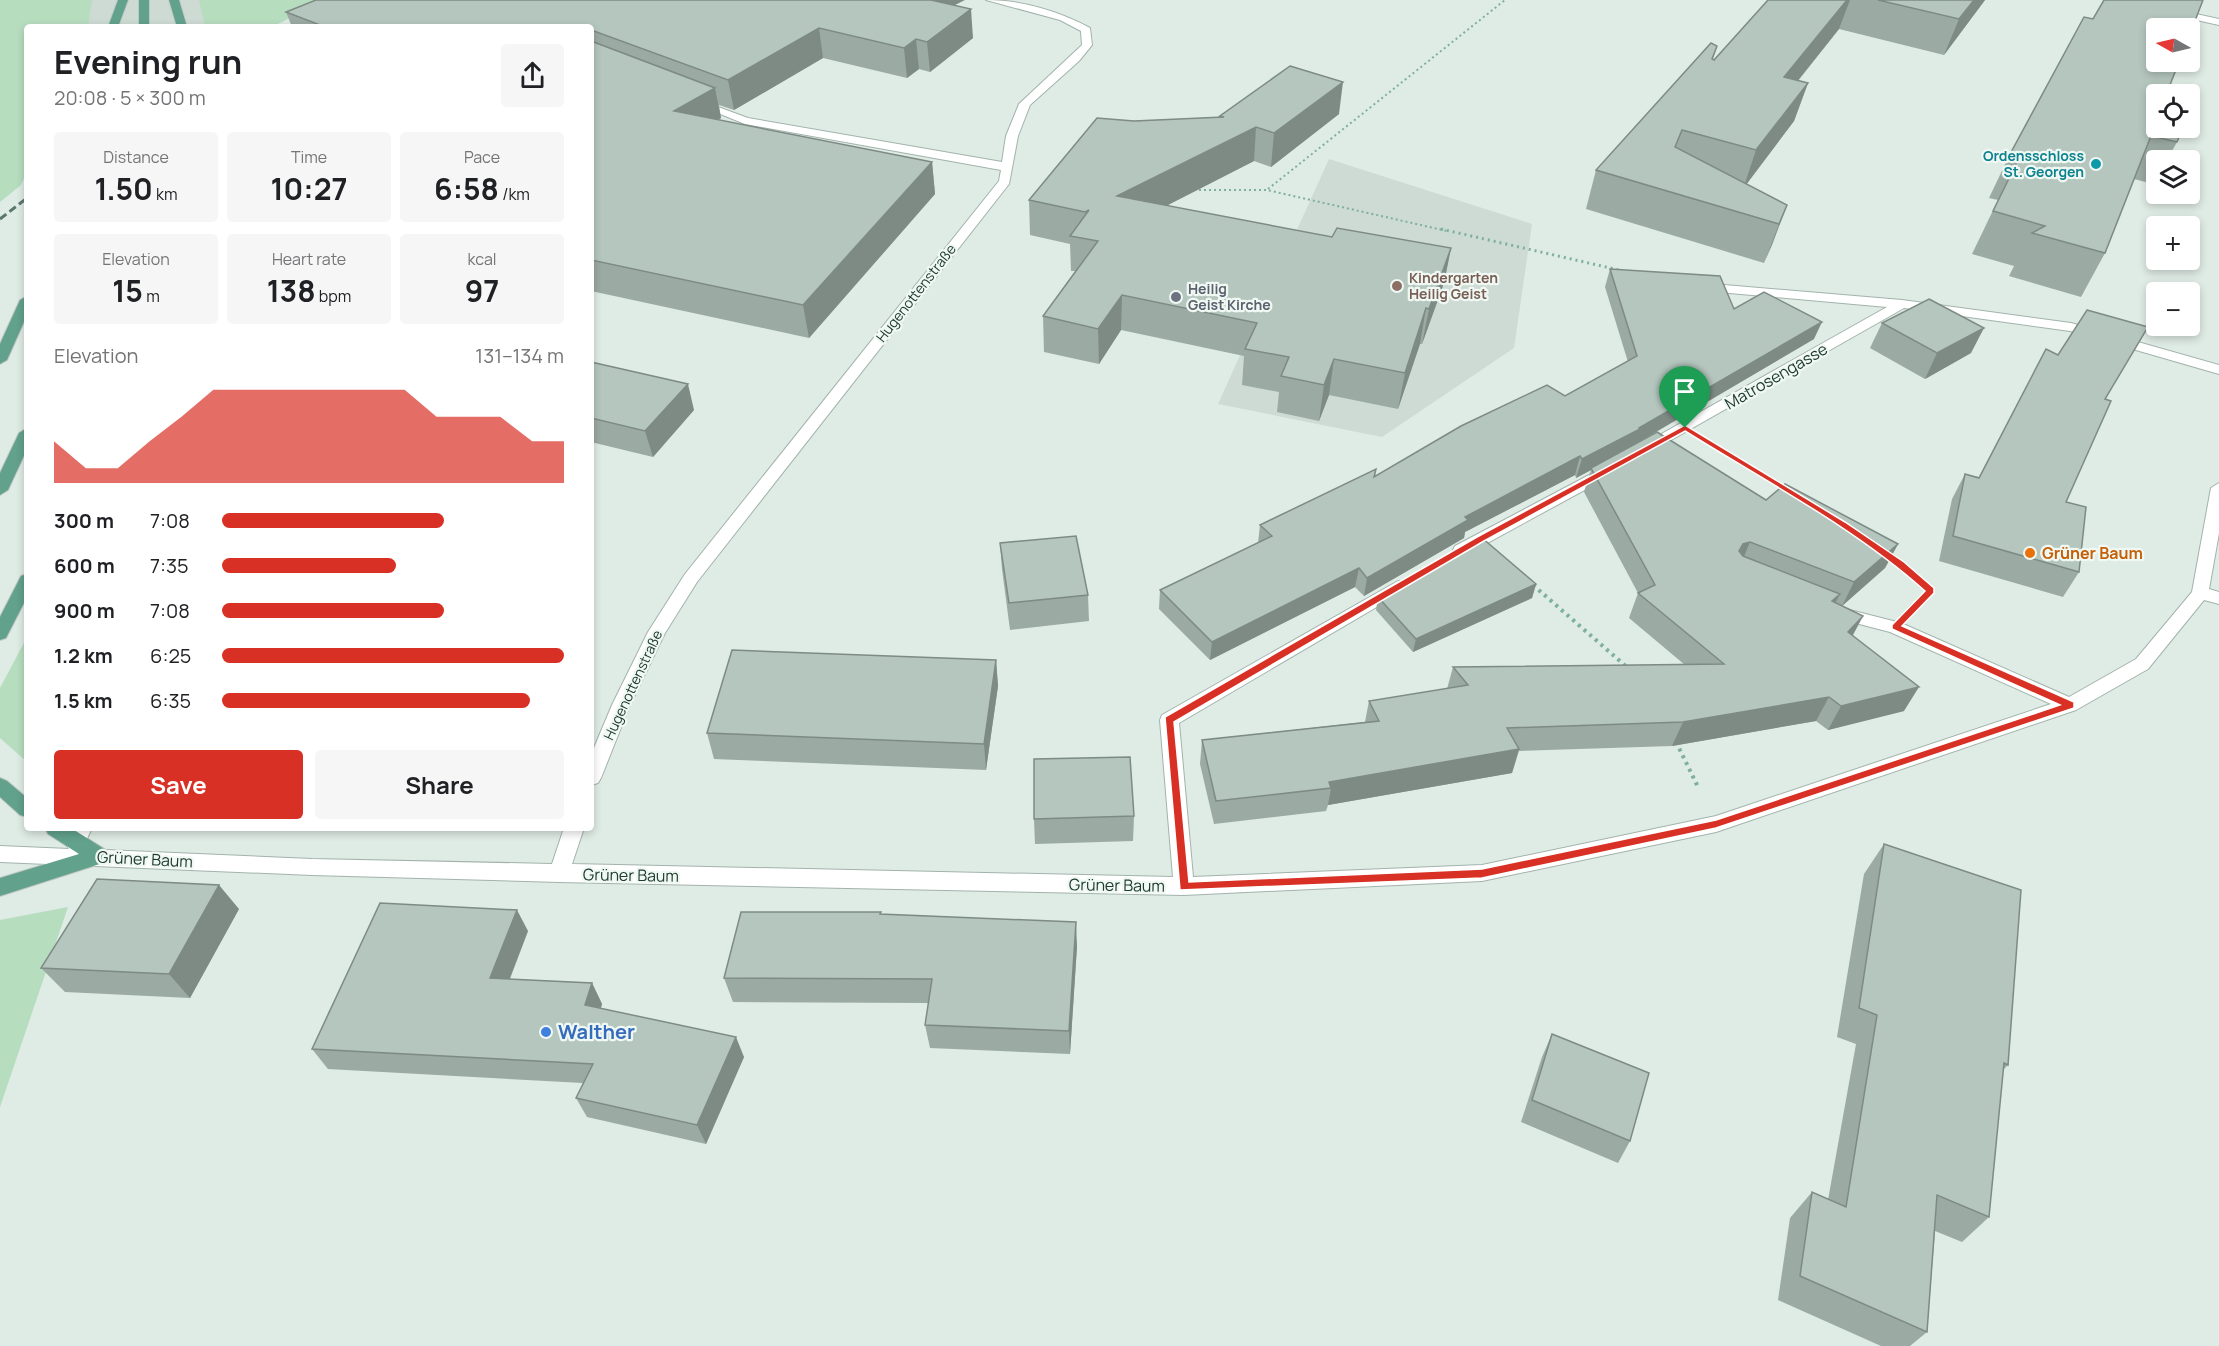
<!DOCTYPE html>
<meta charset="utf-8">
<style>
:root{--surface:#fff;--page:#f6f6f6;--text:#202124;--muted:#757577;--accent:#d93025}
body{margin:0;font-family:Manrope,sans-serif;background:var(--page);color:var(--text);height:100vh;display:flex;flex-direction:column;font-size:22px;white-space:nowrap}
*{box-sizing:border-box;margin:0}
p{font-size:20px;color:var(--muted)}
.icon{flex:none;width:33px;height:33px;fill:none;stroke:currentColor;stroke-width:2;stroke-linecap:round;stroke-linejoin:round}
.map{position:relative;flex:1;overflow:hidden}
.panel{position:absolute;left:24px;top:24px;width:570px;height:807px;display:flex;flex-direction:column;background:var(--surface);border-radius:6px;box-shadow:0 3px 9px #0003}
.panel>*{flex:none}
.needle{width:39px;rotate:278deg}
.buttons{position:absolute;left:2146px;top:18px;display:grid;gap:12px}
.buttons a{display:grid;place-items:center;width:54px;height:54px;border-radius:6px;background:var(--surface);box-shadow:0 3px 9px #0003;font-size:30px}
.pin{position:absolute;display:grid;place-items:center;width:51px;height:51px;color:#fff;margin:-62px -26px;border-radius:50% 50% 50% 0;rotate:-45deg;box-shadow:0 0 6px #0007}
.pin .icon{rotate:45deg}
.round{display:grid;place-items:center;flex:none;width:63px;height:63px;border-radius:6px;background:var(--page)}
.head{display:flex;align-items:center;justify-content:space-between;height:102px;padding:0 30px}
h1{font-size:33px;font-weight:700;line-height:45px}
.stats{display:grid;grid-template-columns:repeat(3,1fr);gap:9px;height:102px;padding:6px 30px}
.stats div{display:grid;align-content:center;border-radius:6px;background:var(--page);text-align:center}
.stats b{font-size:30px;font-weight:700}
.stats small{font-size:16px;font-weight:400}
.stats p{font-size:16px}
.chart{height:168px;padding:12px 30px}
.chart p{display:flex;justify-content:space-between}
.chart svg{width:100%;height:108px;margin-top:6px;fill:var(--accent);opacity:.7}
.cta{display:flex;gap:12px;margin-top:auto;padding:12px 30px}
.cta a{flex:1;height:69px;border-radius:6px;background:var(--accent);color:#fff;font-size:24px;font-weight:700;line-height:69px;text-align:center}
.cta a+a{background:var(--page);color:var(--text)}
ul{padding:0 30px;list-style:none;font-size:20px}
li{display:grid;grid-template-columns:96px 72px 1fr;align-items:center;height:45px}
li i{height:15px;border-radius:8px;background:var(--accent)}
.map>svg:first-child{display:block}
.built{fill:#cddbd4}
.green{fill:#b7ddbf}
.lines{fill:none;stroke-linecap:round;stroke-linejoin:round}
.minor-casing{stroke:#a2b3ac;stroke-width:2}
.major-casing{stroke:#c1c8c6;stroke-width:2}
.path-far2{stroke:#7eb09d;stroke-width:2;stroke-dasharray:2 3;stroke-linecap:butt}
.path-far1{stroke:#7eb09d;stroke-width:3;stroke-dasharray:2 4;stroke-linecap:butt}
.path{stroke:#7eb09d;stroke-width:4;stroke-dasharray:3 4.5;stroke-linecap:butt}
.minor{fill:#fff;fill-rule:evenodd}
.major{fill:#62a28d;fill-rule:evenodd}
.rail{stroke:#5a776d;stroke-width:3;stroke-dasharray:8 4;stroke-linecap:butt}
.wall{fill:#9baaa3}
.shaded-wall{fill:#7e8b85}
.building{fill:#b4c6be;stroke:#7e8b85;stroke-width:1.5}
.route{fill:#d93025;stroke:#fff;stroke-width:1.5;fill-rule:evenodd}
.culture-dot{fill:#0f9aa8;stroke:#f0f8f3;stroke-width:2}
.education-dot{fill:#8d6e63;stroke:#f0f8f3;stroke-width:2}
.worship-dot{fill:#6b7280;stroke:#f0f8f3;stroke-width:2}
.food-dot{fill:#e8710a;stroke:#f0f8f3;stroke-width:2}
.shop-dot{fill:#3f7fe0;stroke:#f0f8f3;stroke-width:2}
.labels{text-anchor:middle;stroke-width:4.5;stroke-linejoin:round;paint-order:stroke}
.far-culture-label{font-size:14px;font-weight:bold;fill:#0d838f;stroke:#f0f8f3;text-anchor:end}
.far-education-label{font-size:14px;font-weight:bold;fill:#785e54;stroke:#f0f8f3;text-anchor:start}
.far-worship-label{font-size:14px;font-weight:bold;fill:#5b616d;stroke:#f0f8f3;text-anchor:start}
.far-street-label{font-size:14px;fill:#203c32;stroke:#f0f8f3}
.street-label{font-size:16px;fill:#203c32;stroke:#f0f8f3}
.food-label{font-size:16px;font-weight:bold;fill:#c56008;stroke:#f0f8f3;text-anchor:start}
.near-shop-label{font-size:20px;font-weight:bold;fill:#366cbe;stroke:#f0f8f3;text-anchor:start}
</style>
<div class="map">
<svg width="2219" height="1346" viewBox="0 0 2219 1346">
<rect width="100%" height="100%" fill="#dfebe5"/>
<g class="built">
<path d="M60,0h241l-70,27h-171z"/>
<path d="M1329,159l203,65 -18,124 -132,89 -164,-33z"/>
</g>
<g class="green">
<path d="M0,0h92l-4,27h-61v144l-6,14 -21,17z"/>
<path d="M199,0h126l-53,27h-67z"/>
<path d="M27,637v125l-27,-24v-50z"/>
<path d="M68,907l-68,200v-187z"/>
</g>
<g class="lines">
<g class="minor-casing">
<g id="minor">
<path d="M986,0c35,0 73,11 104,28l2,17 -13,16 -49,44 -12,31 -9,48 -312,398 -32,51 -35,72 -29,73 -3,5 -7,2v-30l21,-50 36,-73 37,-58 314,-393 2,-11 -256,-46 -52,-21 6,-3 49,18 254,44 4,-26 13,-32 63,-59 -1,-14 -21,-11z"/>
<path d="M2173,9l46,10v6l-50,-11 -1,-2z"/>
<path d="M1701,283l201,17 169,23 148,42v9l-149,-43 -166,-23 -254,144h-10l-3,-3 3,-3 247,-139 -191,-17 -2,-3z"/>
<path d="M1608,465l8,5 -2,4 -147,80h-12l-2,-4 2,-4z"/>
<path d="M2219,483v50l-10,56 10,3v12l-15,-4 -56,69 -72,41 -360,122 -234,49 -298,14 -625,-13 -247,-7 -312,-13v-16l69,3 -3,-6 6,-15h20l-10,21 230,10 240,5 12,-36h20l-12,36 601,13 -13,-157 2,-5 236,-134 6,2 3,4 -3,4 -225,132 14,154 289,-12 234,-49 335,-112 -161,-72 -58,-15 -3,-4 3,-4 6,-2 63,16 168,74 67,-38 56,-67 19,-104z"/>
</g>
</g>
<g class="major-casing">
<g id="major">
<path d="M118,0h10l-10,27h-10z"/>
<rect x="139" y="0" width="10" height="27"/>
<path d="M169,0h10l8,27h-10z"/>
<path d="M27,296v19l-20,45 -7,4v-20l20,-44z"/>
<path d="M27,428v21l-19,41 -8,5v-22l19,-40z"/>
<path d="M27,574v23l-21,41 -6,2v-23l21,-41z"/>
<path d="M0,778l7,3 20,17v19l-7,-2 -20,-18z"/>
<path d="M45,828h26l35,22 3,6 -3,6 -106,34v-18l79,-24 -31,-20z"/>
</g>
</g>
<g class="path-far2">
<path d="M1268,189l237,-189"/>
<path d="M1194,190h73l180,41"/>
</g>
<g class="path-far1">
<path d="M1441,229l178,41"/>
<path d="M1716,447l68,42"/>
</g>
<g class="path">
<path d="M1889,556l42,35 -9,9"/>
<path d="M1533,585l96,84"/>
<path d="M1676,742l23,47"/>
</g>
<use href="#minor" class="minor"/>
<use href="#major" class="major"/>
<path class="rail" d="M0,219l27,-21"/>
</g>
<g class="wall">
<path d="M1768,0h217l-41,55 -105,-26 -41,52 10,2 -14,38 -48,63 41,21 -23,58 -178,-54 10,-39 121,-124 -4,13 1,1z"/>
<path d="M954,5l19,33 -43,34 -11,-3 -12,9 -84,-20 -89,52 -15,-5 2,13 -3,2 214,42 3,32 -126,144 -218,-47v-264h-299l-6,-15z"/>
<path d="M2168,90l9,52 -10,18h-10v18l-4,6 -19,-5 -29,74 -24,44 -72,-21 5,-10 -42,-12 26,-54 -9,-2 20,-42z"/>
<path d="M1339,114l-68,53 -17,-6 -88,45 166,31 119,11 -7,35 -22,61h-2l-22,65 -69,-14 -10,26 -42,-9 2,-20 -37,-7 2,-29 -123,-26 -22,34 -55,-12 -1,-36 32,-45h-4l-1,-27 -40,-9 -1,-35 105,-79 86,-4v-1z"/>
<path d="M1610,269l124,40 80,30 -173,102 125,59 132,44 -13,24 -43,38 21,10 -10,19 51,76 -76,19 -12,-9 -144,25 -153,5 -7,22 -184,32 -2,6 -112,13 -14,-60 2,-24 163,-18 4,-21 78,-12 6,-22 232,-2 -56,-47 9,-25 -54,-101 7,-22 -15,8 -1,-3 -110,57 -1,6 -100,58 -9,-9 -145,73 -51,-51 1,-19 98,-47 2,-18 116,-56 -1,7 190,-80 63,-34 -23,-75z"/>
<path d="M1882,323l89,30 -46,26 -55,-31z"/>
<path d="M2046,349l59,50 -39,103 13,70 -16,25 -124,-36 13,-62 13,-25 14,3z"/>
<path d="M591,362l103,48 -41,47 -62,-15z"/>
<path d="M1000,543l88,52 1,26 -79,9 -8,-61z"/>
<path d="M1536,584l-4,14 -119,54 -37,-42 2,-13z"/>
<path d="M996,660l2,26 -12,84 -272,-11 -7,-26z"/>
<path d="M1134,816l-1,25 -98,3 -1,-25z"/>
<path d="M1884,844l124,221 -5,5 -14,147 -27,25 -27,-11 -8,101 -17,14h-29l-103,-46 12,-82 22,-26 16,8 28,-156 -19,-7 27,-163z"/>
<path d="M239,909l-49,89 -125,-6 -24,-24z"/>
<path d="M881,912v2l196,32 -7,108 -140,-6 -5,-23 4,-22 -196,-1 -9,-24z"/>
<path d="M528,931l-18,48 82,4 10,21 -1,4 143,49 -38,87 -119,-27 -11,-19 7,-15 -255,-14 -16,-20z"/>
<path d="M1552,1034l78,107 -12,22 -97,-41 21,-65z"/>
</g>
<g class="shaded-wall">
<path d="M913,0h52l-50,25z"/>
<path d="M1847,0h3l-11,29 -68,85 13,-37z"/>
<path d="M1974,0h11l-41,55 15,-36z"/>
<path d="M971,9l2,29 -43,34 -3,-30z"/>
<path d="M819,28l4,30 -89,52 -6,-30z"/>
<path d="M916,39l3,30 -12,9 -3,-30z"/>
<path d="M1343,82l-4,32 -68,53 3,-34z"/>
<path d="M1808,83l-14,38 -51,68 13,-39z"/>
<path d="M715,88l6,30 -40,24 -7,-31z"/>
<path d="M1256,127l-2,34 -137,70v-35z"/>
<path d="M932,162l3,32 -126,144 -6,-33z"/>
<path d="M1787,205l-15,40 -8,18 15,-39z"/>
<path d="M1451,248l-7,35 -22,61 7,-35z"/>
<path d="M1122,295l-1,35 -22,34 -1,-35z"/>
<path d="M1426,308l-6,36 -22,65 7,-36z"/>
<path d="M1822,322l-8,17 -179,105 -44,24v2l-15,8 6,-19z"/>
<path d="M1984,328l-13,25 -46,26 12,-26z"/>
<path d="M1334,359l-5,36 -10,26 5,-36z"/>
<path d="M688,384l6,26 -41,47 -8,-26z"/>
<path d="M1580,456l-5,19 -110,57 -1,6 -100,58 3,-18 98,-61z"/>
<path d="M1750,542l-10,24 -8,2 11,-24z"/>
<path d="M1898,544l-13,24 -43,38 12,-24z"/>
<path d="M1359,568l-4,19 -145,73 2,-18z"/>
<path d="M1536,584l-4,14 -119,54 3,-13z"/>
<path d="M1840,594l-13,24 5,-17z"/>
<path d="M1863,616l-13,24 -2,-8z"/>
<path d="M996,660l2,26 -12,84 -2,-26z"/>
<path d="M1919,687l-15,24 -76,19 13,-24z"/>
<path d="M1829,697l-13,24 -144,25 11,-24z"/>
<path d="M1519,749l-7,24 -184,32 3,-17 -2,-6z"/>
<path d="M219,885l20,24 -49,89 -21,-24z"/>
<path d="M517,910l11,21 -26,67 -12,-20z"/>
<path d="M1076,922l1,24 -7,108 -1,-23z"/>
<path d="M592,983l10,21 -7,21 -10,-20z"/>
<path d="M736,1037l8,20 -38,87 -9,-19z"/>
</g>
<g class="building">
<path d="M316,0h615l40,9 -44,33 -11,-3 -12,9 -85,-20 -91,52 -137,-50v-3h-266l-39,-15z"/>
<path d="M1768,0h79l-63,77 24,6 -52,67 -74,-20 -7,17 112,58 -8,19 -183,-54 115,-127 6,3 -5,13 2,1z"/>
<path d="M1878,0h96l-15,19z"/>
<path d="M2104,0h99l-13,34v-6h-33v34h22l-11,28 19,4h-30v34h26l-6,14 -26,-6 -46,117 -73,-20 13,-7 -52,-15 26,-53 -10,-2 75,-139 9,2z"/>
<path d="M591,41l124,47 -41,23 258,51 -129,143 -212,-45z"/>
<path d="M1290,66l53,16 -69,51 -18,-6 -139,69 215,41 5,-9 114,20 -22,61 -3,-1 -21,65 -71,-14 -10,26 -43,-9 8,-19 -44,-8 12,-26 -135,-28 -24,34 -55,-13 55,-75 -28,-5 19,-26 -4,2 -56,-12 68,-82 37,3 90,-4 -4,-1z"/>
<path d="M2190,95l4,1 -4,12z"/>
<path d="M1610,269l110,7 14,33 30,-17 58,30 -183,106 1,1 -58,30 -2,-3 -115,61 3,3 -101,58 -8,-10 -147,74 -52,-52 112,-54 -12,-11 116,-56 -2,8 87,-51 86,-41 18,11 72,-40z"/>
<path d="M1929,299l55,29 -47,25 -55,-30z"/>
<path d="M2087,310l61,17 -43,72 6,2 -45,101 20,5 -7,65 -126,-36 12,-62 14,4 67,-129 12,6z"/>
<path d="M591,362l97,22 -43,47 -54,-13z"/>
<path d="M1657,432l109,68 19,-16 113,60 -44,38 -104,-40 -7,2 -4,7 4,5 97,38 -8,7 31,15 -15,16 71,55 -78,19 -12,-9 -146,25 -176,6 12,21 -190,33 2,6 -115,13 -14,-61 177,-19 -10,-20 99,-16 -15,-18 271,-3 -86,-71 17,-8 -64,-117z"/>
<path d="M1076,536l12,59 -79,8 -9,-60z"/>
<path d="M1481,537l55,47 -120,55 -38,-42z"/>
<path d="M732,650l264,10 -12,84 -277,-11z"/>
<path d="M1130,757l4,59 -100,3v-60z"/>
<path d="M1884,844l137,46 -13,175 -4,-2 -15,154 -52,-22 -10,137 -127,-56 12,-84 34,15 31,-192 -18,-7z"/>
<path d="M97,879l122,6 -50,89 -128,-6z"/>
<path d="M380,903l137,7 -27,68 102,5 -7,22 151,32 -39,88 -121,-27 17,-34 -281,-15z"/>
<path d="M741,912h140l-1,2 196,8 -7,109 -144,-6 7,-46 -208,-1z"/>
<path d="M1552,1034l97,39 -19,68 -98,-41z"/>
</g>
<path class="route" d="M1685,425l160,97 59,40 30,26v5l-32,33 172,76v6l-358,120 -234,50 -302,12 -15,-173 312,-180zM1685,431c80,50 170,97 240,160l-33,34v4l168,76 -344,115 -234,49 -293,13 -15,-160 310,-181z"/>
<circle class="culture-dot" cx="2096" cy="164" r="6"/>
<circle class="education-dot" cx="1397" cy="286" r="6"/>
<circle class="worship-dot" cx="1176" cy="297" r="6"/>
<circle class="food-dot" cx="2030" cy="553" r="6"/>
<circle class="shop-dot" cx="546" cy="1032" r="6"/>
<g class="labels">
<g class="far-culture-label">
<text x="2084" y="161">Ordensschloss<tspan x="2084" dy="16">St. Georgen</tspan></text>
</g>
<g class="far-education-label">
<text x="1409" y="283">Kindergarten<tspan x="1409" dy="16">Heilig Geist</tspan></text>
</g>
<g class="far-worship-label">
<text x="1188" y="294">Heilig<tspan x="1188" dy="16">Geist Kirche</tspan></text>
</g>
<g class="far-street-label">
<text transform="translate(916 293) rotate(-52)" y="5">Hugenottenstraße</text>
<text transform="translate(633 685) rotate(-65)" y="5">Hugenottenstraße</text>
</g>
<g class="street-label">
<text transform="translate(1776 376) rotate(-30)" y="6">Matrosengasse</text>
<text transform="translate(145 859) rotate(3)" y="6">Grüner Baum</text>
<text transform="translate(631 875) rotate(1)" y="6">Grüner Baum</text>
<text transform="translate(1117 885) rotate(1)" y="6">Grüner Baum</text>
</g>
<g class="food-label">
<text x="2042" y="559">Grüner Baum</text>
</g>
<g class="near-shop-label">
<text x="558" y="1039">Walther</text>
</g>
</g>
</svg>
<div class="buttons">
<a><svg class="needle" viewBox="-14 -14 28 28"><path d="M0-13l5 13h-10z" fill="#e53935"/><path d="M0 13l5-13h-10z" fill="#757577"/></svg></a>
<a><svg class="icon" aria-label="locate" viewBox="0 0 24 24"><circle cx="12" cy="12" r="6"/><path d="M12 2v4M12 18v4M2 12h4M18 12h4"/></svg></a>
<a><svg class="icon" aria-label="layers" viewBox="0 0 24 24"><path d="M12 4l9 5-9 5-9-5zM3 14l9 5 9-5"/></svg></a>
<a>+</a>
<a>−</a>
</div>
<div class="pin" style="left:1685px;top:428px;background:#1e9e55"><svg class="icon" aria-label="arrive" viewBox="0 0 24 24"><path d="M6 21V4h12l-3 4 3 4H6"/></svg></div>
<section class="panel">
<div class="head"><div><h1>Evening run</h1><p>20:08 · 5 × 300 m</p></div><a class="round"><svg class="icon" aria-label="share" viewBox="0 0 24 24"><path d="M12 15V3M7 8l5-5 5 5M5 13v7h14v-7"/></svg></a></div>
<div class="stats">
<div><p>Distance</p><b>1.50<small> km</small></b></div>
<div><p>Time</p><b>10:27</b></div>
<div><p>Pace</p><b>6:58<small> /km</small></b></div>
</div>
<div class="stats">
<div><p>Elevation</p><b>15<small> m</small></b></div>
<div><p>Heart rate</p><b>138<small> bpm</small></b></div>
<div><p>kcal</p><b>97</b></div>
</div>
<div class="chart"><p><span>Elevation</span>131–134 m</p>
<svg viewBox="0 0 160 44" preserveAspectRatio="none"><path d="M0 44V27L10 38L20 38L30 27L40 17L50 6L60 6L70 6L80 6L90 6L100 6L110 6L120 17L130 17L140 17L150 27L160 27V44z"/></svg>
</div>
<ul>
<li><b>300 m</b>7:08<i style="width:65%"></i></li>
<li><b>600 m</b>7:35<i style="width:51%"></i></li>
<li><b>900 m</b>7:08<i style="width:65%"></i></li>
<li><b>1.2 km</b>6:25<i style="width:100%"></i></li>
<li><b>1.5 km</b>6:35<i style="width:90%"></i></li>
</ul>
<div class="cta"><a>Save</a><a>Share</a></div>
</section>
</div>
